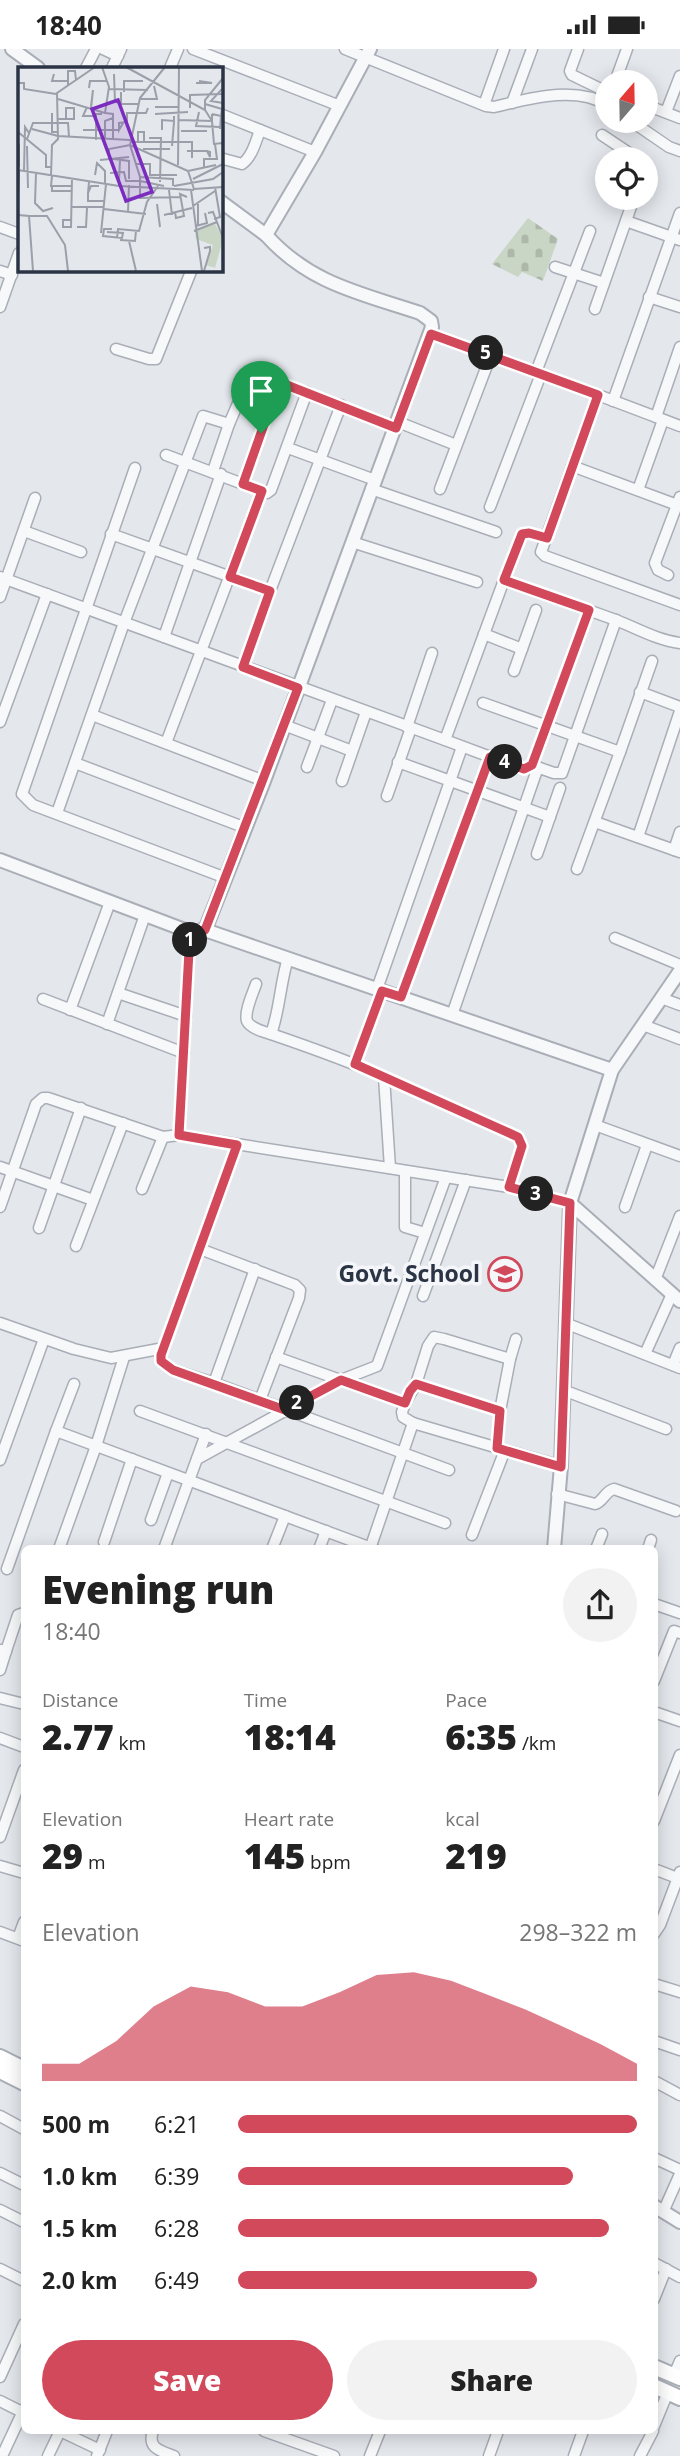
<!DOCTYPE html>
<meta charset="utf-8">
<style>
:root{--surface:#fff;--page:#f2f2f2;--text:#222;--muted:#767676;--accent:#d1495b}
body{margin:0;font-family:"Open Sans",sans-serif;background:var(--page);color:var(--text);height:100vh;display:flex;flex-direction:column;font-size:26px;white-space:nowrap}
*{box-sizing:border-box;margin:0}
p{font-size:23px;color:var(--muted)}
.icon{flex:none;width:38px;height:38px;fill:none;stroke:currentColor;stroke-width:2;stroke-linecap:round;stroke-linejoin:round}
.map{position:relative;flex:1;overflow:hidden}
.drawer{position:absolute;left:21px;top:1496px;width:637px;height:889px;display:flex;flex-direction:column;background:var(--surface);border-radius:10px;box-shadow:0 4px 18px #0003}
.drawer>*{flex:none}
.needle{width:46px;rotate:20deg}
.buttons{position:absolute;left:595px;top:21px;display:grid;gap:14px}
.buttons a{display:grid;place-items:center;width:63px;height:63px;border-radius:50%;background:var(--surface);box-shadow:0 4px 18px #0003;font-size:35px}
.pin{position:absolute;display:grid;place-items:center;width:60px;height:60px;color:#fff;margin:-72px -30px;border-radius:50% 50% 50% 0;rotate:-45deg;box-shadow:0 0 7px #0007}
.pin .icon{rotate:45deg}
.km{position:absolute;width:35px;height:35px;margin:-18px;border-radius:50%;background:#222;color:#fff;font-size:19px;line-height:35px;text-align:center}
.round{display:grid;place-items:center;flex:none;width:74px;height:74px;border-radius:37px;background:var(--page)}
.overview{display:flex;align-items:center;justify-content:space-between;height:119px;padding:0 21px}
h1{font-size:38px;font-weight:800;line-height:52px}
.metrics{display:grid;grid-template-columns:repeat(3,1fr);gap:10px;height:119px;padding:7px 21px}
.metrics div{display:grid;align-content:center}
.metrics b{font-size:35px;font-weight:800}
.metrics small{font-size:19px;font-weight:400}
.metrics p{font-size:19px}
.chart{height:196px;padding:14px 21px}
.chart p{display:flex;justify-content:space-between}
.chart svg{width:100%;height:126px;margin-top:7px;fill:var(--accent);opacity:.7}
.cta{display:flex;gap:14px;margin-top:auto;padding:14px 21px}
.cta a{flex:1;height:80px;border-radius:42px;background:var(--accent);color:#fff;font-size:28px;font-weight:800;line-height:80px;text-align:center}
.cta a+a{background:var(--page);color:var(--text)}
ul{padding:0 21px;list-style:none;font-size:23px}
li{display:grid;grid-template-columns:112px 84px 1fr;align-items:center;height:52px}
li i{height:18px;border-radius:9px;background:var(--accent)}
.status{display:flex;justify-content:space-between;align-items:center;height:49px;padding:0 35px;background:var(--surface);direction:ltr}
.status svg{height:19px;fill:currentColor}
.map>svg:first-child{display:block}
.cemetery{fill:url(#cemetery-stones)}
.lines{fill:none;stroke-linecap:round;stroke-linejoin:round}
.minor-casing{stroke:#a9aeb7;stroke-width:13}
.tertiary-casing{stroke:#a9aeb7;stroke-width:16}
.secondary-casing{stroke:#a9aeb7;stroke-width:18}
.minor{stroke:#f7f8fa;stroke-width:10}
.tertiary{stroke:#f7f8fa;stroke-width:12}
.secondary{stroke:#fff;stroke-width:14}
.route-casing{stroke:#fff;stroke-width:14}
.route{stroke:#d1495b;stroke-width:9}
.labels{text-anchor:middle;stroke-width:7;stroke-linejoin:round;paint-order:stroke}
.poi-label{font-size:23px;font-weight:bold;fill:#2b3445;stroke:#f4f6f9;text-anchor:end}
.inset-road{fill:none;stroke:#9a9fa9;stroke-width:2}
.view{fill:#7b2cbf;fill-opacity:0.15;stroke:#7b2cbf;stroke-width:3.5}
.inset-edge{fill:none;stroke:#2b3445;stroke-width:3.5}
</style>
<div class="status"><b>18:40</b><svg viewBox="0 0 49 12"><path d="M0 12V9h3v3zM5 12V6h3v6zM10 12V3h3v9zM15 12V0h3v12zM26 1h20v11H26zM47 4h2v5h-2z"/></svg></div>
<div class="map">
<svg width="680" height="2407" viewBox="0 0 680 2407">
<defs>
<pattern id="cemetery-stones" width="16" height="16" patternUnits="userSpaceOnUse" patternTransform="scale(1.75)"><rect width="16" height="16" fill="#c9d6c5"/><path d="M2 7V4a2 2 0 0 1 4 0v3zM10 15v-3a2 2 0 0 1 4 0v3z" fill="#adb8ab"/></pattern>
</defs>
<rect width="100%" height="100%" fill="#e4e7ec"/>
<path class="cemetery" d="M528,169l30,21 -15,42 -21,-9 -4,5 -26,-13z"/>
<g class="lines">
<g class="minor-casing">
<g id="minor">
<path d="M103,0l15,7"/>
<path d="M193,0l147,57"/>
<path d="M345,0l141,57 8,1c34,-8 81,-22 113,-2"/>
<path d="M578,0l-8,22 2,4 35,17"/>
<path d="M86,19l10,-19"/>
<path d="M112,19l9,-19"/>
<path d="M170,19l8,-19"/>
<path d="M615,33l12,-33"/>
<path d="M512,54l20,-54"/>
<path d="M484,56l20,-56"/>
<path d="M646,56l34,13"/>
<path d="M666,63l14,-36"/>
<path d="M220,65l95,38"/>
<path d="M631,72l38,26 11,4"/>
<path d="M602,86l36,24"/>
<path d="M220,109l22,6c10,-7 14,-23 18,-34"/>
<path d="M626,172l54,19"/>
<path d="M0,178l19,7"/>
<path d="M555,218l49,16"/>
<path d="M0,222l12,4"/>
<path d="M649,248l31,10"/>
<path d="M0,258l19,-54"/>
<path d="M595,260l39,-111"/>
<path d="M431,285l167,61"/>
<path d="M116,300l33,10h7l36,-90"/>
<path d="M536,323l54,-141"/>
<path d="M613,352l67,-188"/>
<path d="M656,368l24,-70"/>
<path d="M398,373l58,23"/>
<path d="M680,377l-82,-31 -57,157 4,4 135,49"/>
<path d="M288,399l87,32"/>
<path d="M166,406l77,29 36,-102"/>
<path d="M572,417l108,40"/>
<path d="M135,419l-113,326 11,11 193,73"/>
<path d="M213,422l16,-47"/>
<path d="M243,435l24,9 4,-3 36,-98"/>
<path d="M371,440l125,43"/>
<path d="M440,440l51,-134"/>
<path d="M638,441l25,-70"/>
<path d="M490,458l51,-133"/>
<path d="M24,482l57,21"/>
<path d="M111,485l159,57 -27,76"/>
<path d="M352,493l125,40"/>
<path d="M668,526l-10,-5 -3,-7 25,-66"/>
<path d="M0,528l445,163"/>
<path d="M504,531l18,-46 7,-1 18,5"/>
<path d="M270,542l71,-186"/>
<path d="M0,548l35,-99"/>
<path d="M589,561l-57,155 -8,4 -4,-1 -75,-28 59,-160c36,13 73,26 109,39 22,8 43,21 67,24"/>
<path d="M484,585l38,15"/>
<path d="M164,588l57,-163"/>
<path d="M514,622l22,-61"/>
<path d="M640,643l40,15"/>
<path d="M483,654l137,49 32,-91"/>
<path d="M92,666l172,66"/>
<path d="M0,673l47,-128"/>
<path d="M284,676l68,26"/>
<path d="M407,678l25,-74"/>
<path d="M166,694l96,-252"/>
<path d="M398,713l152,55"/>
<path d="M75,714l171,65"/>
<path d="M534,717l20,7h8l54,-153"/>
<path d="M307,718l25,-67"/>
<path d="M342,732l24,-69"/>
<path d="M387,747l24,-68"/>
<path d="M57,764l67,-190 79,-207 26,8 20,-46 10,-3 137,53"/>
<path d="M595,773l85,30"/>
<path d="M638,788l42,-126"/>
<path d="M674,801l6,-18"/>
<path d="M537,805l23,-66"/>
<path d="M577,820l43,-117"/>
<path d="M615,889l65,27"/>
<path d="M256,935c-3,9 -12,28 -9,37 3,7 17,11 24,13 38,13 76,26 113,43l6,91"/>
<path d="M377,940l85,-242"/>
<path d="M118,944l68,23"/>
<path d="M401,948l89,-240"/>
<path d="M661,949l19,7"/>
<path d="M43,950l141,54"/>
<path d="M70,961l40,-108"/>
<path d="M452,966l86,-248"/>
<path d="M107,975l38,-109"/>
<path d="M643,976l37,14"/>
<path d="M271,985c9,-25 9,-50 17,-76"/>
<path d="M355,1015l27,-73"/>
<path d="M384,1028l134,60 4,9 -13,41"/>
<path d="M595,1076l85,31"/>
<path d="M179,1086l11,-203"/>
<path d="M237,1096l-76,210v6l12,9 41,13 235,87"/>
<path d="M0,1118l93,33"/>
<path d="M405,1122v56l20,6"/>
<path d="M142,1140l21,-52"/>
<path d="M0,1158l36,-103 7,-6h5l115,39 16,-2 330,52 61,16"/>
<path d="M625,1158l22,-62"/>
<path d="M39,1179l42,-120"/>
<path d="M76,1197l47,-123"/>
<path d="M200,1200l95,36 5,5 -1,8 -39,102"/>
<path d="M655,1231l25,-64"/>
<path d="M423,1247l43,-116"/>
<path d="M0,1274l74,26 37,9 53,-10"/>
<path d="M565,1274l115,45"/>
<path d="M645,1305l27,-60"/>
<path d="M276,1308l129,46"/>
<path d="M673,1316l7,-17"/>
<path d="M214,1334l41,-114"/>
<path d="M74,1335l-18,47 318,118"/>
<path d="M416,1335l84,27"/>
<path d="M563,1341l103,39"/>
<path d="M140,1362l305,112"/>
<path d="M497,1399l3,-37 10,-52"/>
<path d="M505,1401l-92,-27 -10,-6 -1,-5 3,-9 11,-19 12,-38 6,-9 10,2 66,20 6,-20"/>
<path d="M197,1410l144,-79 36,-14 69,-189"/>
<path d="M0,1411l44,-121"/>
<path d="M557,1445l38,10c8,-2 10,-13 19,-15l62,22"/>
<path d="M151,1471l17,-47"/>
<path d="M472,1486l33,-85 56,16"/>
<path d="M104,1493l28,-83"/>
<path d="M59,1500l37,-103 28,-89"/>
<path d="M164,1500l42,-115"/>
<path d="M272,1500l13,-33"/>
<path d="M319,1500l7,-18"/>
<path d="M370,1500l43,-126"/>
<path d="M596,1500l6,-15"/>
<path d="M648,1500l3,-9"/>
<path d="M7,1520l49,-138"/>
<path d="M654,1555l26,9"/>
<path d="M6,1602l12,-36 6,-2"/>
<path d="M0,1621l6,-19 -5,-1"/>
<path d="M654,1632l20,-50 6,2"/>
<path d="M0,1649l24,6"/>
<path d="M654,1663l26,9"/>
<path d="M0,1689l24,9"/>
<path d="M654,1772l26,-66"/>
<path d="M0,1788l24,-67"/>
<path d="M0,1817l24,7"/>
<path d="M654,1820l26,10"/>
<path d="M0,1883l24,9"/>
<path d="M654,1885l6,-9 20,-53"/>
<path d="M18,1889l6,-16"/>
<path d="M654,1935l26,8"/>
<path d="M654,1992l26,9"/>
<path d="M654,2032l26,14"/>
<path d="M0,2067l24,13"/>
<path d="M654,2109l26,12"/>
<path d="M0,2124l24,12"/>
<path d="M0,2161l24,12"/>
<path d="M663,2163l17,-38"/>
<path d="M654,2214l26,14"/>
<path d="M0,2220l24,12"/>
<path d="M654,2250l12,-30"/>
<path d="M674,2326l6,-14"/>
<path d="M0,2328l24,-53"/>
<path d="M0,2352l24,12"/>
<path d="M654,2377l14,-34"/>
<path d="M153,2382c-6,17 7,20 21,25"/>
<path d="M264,2382l70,25"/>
<path d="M2,2407l22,-47"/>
<path d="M48,2407l12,-25 40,19"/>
<path d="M97,2407l10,-25"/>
<path d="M370,2407l10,-25"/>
<path d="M489,2407l9,-25"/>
<path d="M574,2407l9,-25"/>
<path d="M640,2407l13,-25"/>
</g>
</g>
<g class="tertiary-casing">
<g id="tertiary">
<path d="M12,0l26,19"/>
<path d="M220,152l46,34 49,-83 55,-103"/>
<path d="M0,811l190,72 15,-2 407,140"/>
<path d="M205,881l59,-149 168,-454 -1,-6 -11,-8c-60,-20 -110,-29 -154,-78"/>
<path d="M570,1154l110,98"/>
<path d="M554,1500l7,-83 9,-263 42,-133 68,-99"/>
<path d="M654,2157l26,16"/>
</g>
</g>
<g class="secondary-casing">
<g id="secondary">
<path d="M0,2008l24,12"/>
<path d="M0,2022l24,12"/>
<path d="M654,2318l26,11"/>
<path d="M654,2337l26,12"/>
</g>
</g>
<use href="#minor" class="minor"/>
<use href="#tertiary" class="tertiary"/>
<use href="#secondary" class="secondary"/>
</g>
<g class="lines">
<g class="route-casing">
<path id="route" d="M431,285l167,61 -51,143 -18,-5 -7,1 -18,46 85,30 -57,155 -8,4 -34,-12 -89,240 -19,-6 -27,73 163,73 4,9 -13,41 61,16 -9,264 -64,-19 3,-37 -84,-27 -6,7 -5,12 -64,-23 -56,30 -112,-40 -12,-9v-6l76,-210 -58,-10 11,-203 15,-2 93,-242 -55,-21 27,-76 -40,-14 32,-86 -19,-7 36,-102 117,46z"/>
</g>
<use href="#route" class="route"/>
</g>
<defs>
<g id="school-ring" transform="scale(1.75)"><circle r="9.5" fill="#f4f6f9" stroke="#d1495b" stroke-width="1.5"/><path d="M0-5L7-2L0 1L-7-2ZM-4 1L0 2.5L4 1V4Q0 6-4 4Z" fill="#d1495b"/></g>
</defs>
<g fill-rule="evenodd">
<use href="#school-ring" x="505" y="1225"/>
</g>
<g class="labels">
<g class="poi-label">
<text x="480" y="1233">Govt. School</text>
</g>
</g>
<g transform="translate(18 18)">
<rect width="205" height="205" fill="#e4e7ec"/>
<path d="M197,157l8,15 -8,29 -9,-3 7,-20 -17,-6 -1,-8z" fill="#c9d6c5"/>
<path class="inset-road" d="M108,0l79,43 7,11 2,23 9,-1M147,0l-25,31 -10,47 10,32v21l40,-1M36,7l-2,7h16M96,7l1,28 6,1M0,16h6v6l32,5M178,16h16l-13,-2M50,18v-14h7l1,9M71,21l1,-7h17M91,22l39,1M204,22l-11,12 12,2M103,25v12h17M106,25v-11h19M40,32l47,14 4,-26 -7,-20M121,32h18l-3,-13M187,37l17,5 -1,7M73,39l2,-16 -2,19M69,40l-4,9h13M137,40h23M172,41v-13l32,-1M187,43v-10l18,-22M181,45l-3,14 24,1M34,46v19h6M87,46l8,1v26M137,47l33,-2M194,47l9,2 -1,13M40,52h16v-11h-8v11M160,53l34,1v-7M105,56l-4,7v-7l8,-1M109,56v-10h19l2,-5M14,62l26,7M65,63h36M144,63v-10l12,1v-5M163,64h26M0,65l28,23v12h5M40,69l72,4M87,71v-17l8,-3M131,71h12l-1,44M9,72l6,-16h35l1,14M78,73v-26h6M112,75h62v16M120,75v-10h6v10M1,77v23M9,79l1,42M154,79l2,-24M125,82h27M169,84h20l3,1v5l-3,-6M91,87v-5l21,-4 20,9 38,17 6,18M96,92l15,2v18M82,93l29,-3M118,97h14v12M160,98l1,-98M186,101v-9h13l-2,-15M0,103l101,16 75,4M6,104l1,-44 4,6M170,104l28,-6M18,106l-1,30 8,8 10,-3M92,106l14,-1 2,9h14M77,108l2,-12 8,8v13M132,108h27M33,109l1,-31 6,-6 -1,-46 38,-26M34,109l-1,10h21M122,110l33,2v7M175,112l30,-15M101,114l1,-21M122,114l24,5M71,115l-1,11 3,-7h8M34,119v5h20M156,119l39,-7 10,-7M176,122l29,-2M151,123l3,25M173,123l11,81M70,126v8h17M0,129l1,-26M139,137l3,23M175,139l22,-15M53,140h33M86,142l42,5M110,145l1,-27M157,145l1,6 8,-2 -4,-22 7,3M190,146l5,-1 10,26M0,148l11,1 4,55M146,148l28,-7M11,149h18l18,29 3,26M196,152l6,-2 -5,-30M178,159l11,-3 -2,-10M180,159v-22M53,160h-8v-7h8M59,160h9l1,-19M53,161l1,-50M176,164l23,-9M89,165l16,1 -1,5 -19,-2 1,-7h8M83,166l5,-49M99,171l1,-9 21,2 8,-29 11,-16M102,173l15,1 1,-10M111,174l7,30M186,204l6,-20v-4l-6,1"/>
<path class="view" d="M100,33l34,92 -26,9 -34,-92z"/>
<rect width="205" height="205" class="inset-edge"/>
</g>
</svg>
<div class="buttons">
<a><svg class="needle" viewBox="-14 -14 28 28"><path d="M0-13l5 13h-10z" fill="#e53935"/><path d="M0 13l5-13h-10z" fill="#767676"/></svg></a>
<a><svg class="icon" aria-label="locate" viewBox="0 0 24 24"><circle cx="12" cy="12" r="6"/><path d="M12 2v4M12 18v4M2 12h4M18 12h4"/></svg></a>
</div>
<div class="pin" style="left:261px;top:384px;background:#1e9e55"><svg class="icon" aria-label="arrive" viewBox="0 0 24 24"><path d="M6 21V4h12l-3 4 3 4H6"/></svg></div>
<b class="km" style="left:190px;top:891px">1</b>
<b class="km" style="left:297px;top:1354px">2</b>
<b class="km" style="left:536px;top:1145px">3</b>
<b class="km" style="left:505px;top:713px">4</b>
<b class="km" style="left:486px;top:304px">5</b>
<section class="drawer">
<div class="overview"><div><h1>Evening run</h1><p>18:40</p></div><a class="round"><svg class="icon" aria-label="share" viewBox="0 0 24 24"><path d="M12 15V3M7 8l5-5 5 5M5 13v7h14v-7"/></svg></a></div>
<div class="metrics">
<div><p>Distance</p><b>2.77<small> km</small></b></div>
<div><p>Time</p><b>18:14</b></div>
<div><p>Pace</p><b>6:35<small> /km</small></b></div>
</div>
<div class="metrics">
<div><p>Elevation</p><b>29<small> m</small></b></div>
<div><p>Heart rate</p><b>145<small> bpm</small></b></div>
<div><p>kcal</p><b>219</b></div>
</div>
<div class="chart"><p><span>Elevation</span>298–322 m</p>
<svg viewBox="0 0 160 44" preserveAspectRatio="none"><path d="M0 44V38L10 38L20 30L30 18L40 11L50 13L60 18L70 18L80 13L90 7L100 6L110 9L120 14L130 19L140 25L150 31L160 38V44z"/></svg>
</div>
<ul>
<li><b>500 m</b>6:21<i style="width:100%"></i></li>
<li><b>1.0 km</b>6:39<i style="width:84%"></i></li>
<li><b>1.5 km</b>6:28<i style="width:93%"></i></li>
<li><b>2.0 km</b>6:49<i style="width:75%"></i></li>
</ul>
<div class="cta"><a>Save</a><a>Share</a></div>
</section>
</div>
